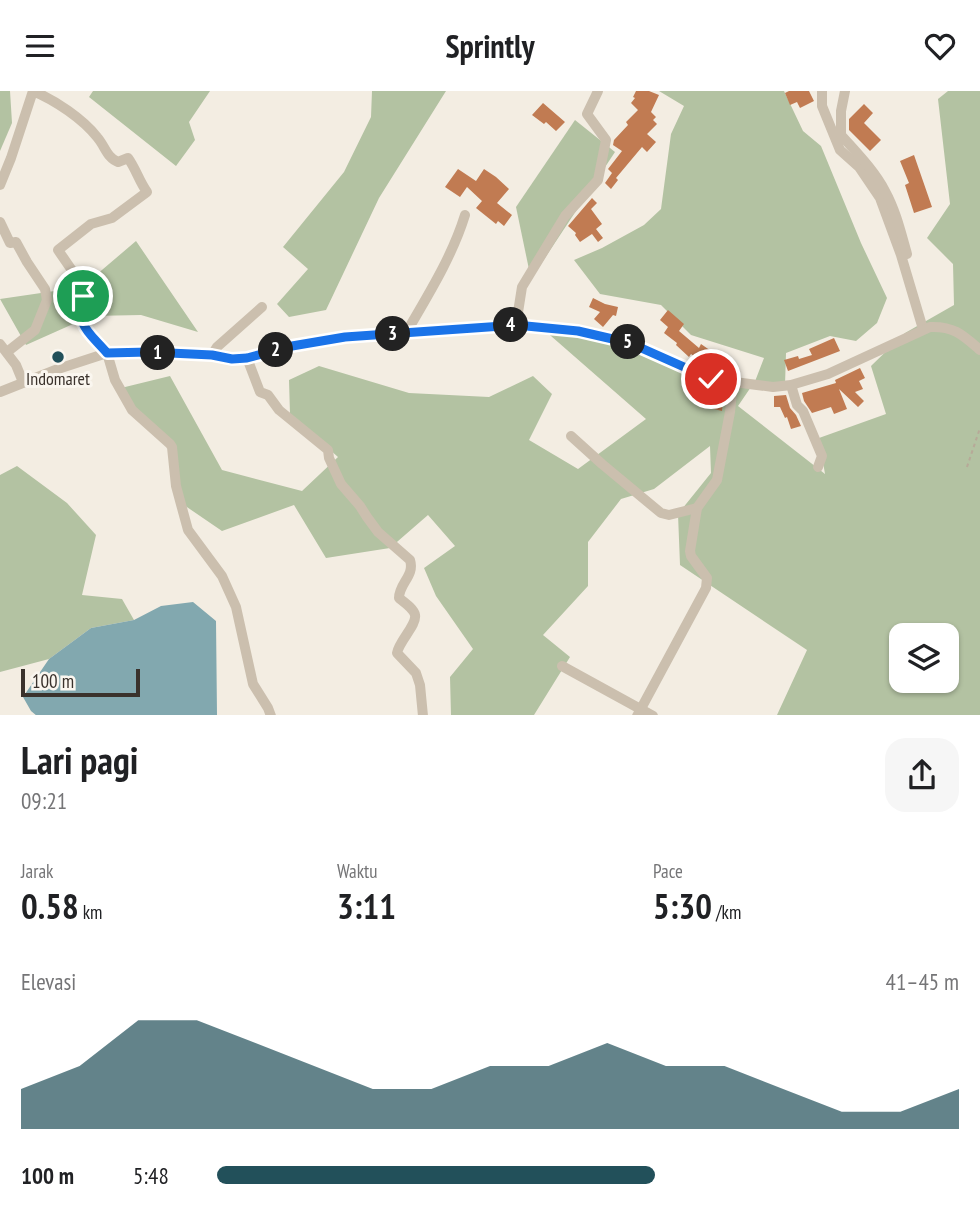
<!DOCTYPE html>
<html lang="id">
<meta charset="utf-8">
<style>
:root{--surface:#fff;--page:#f6f6f6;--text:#202124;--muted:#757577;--accent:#22505a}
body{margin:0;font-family:"PT Sans Narrow",sans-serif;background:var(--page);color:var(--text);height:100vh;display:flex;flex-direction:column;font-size:26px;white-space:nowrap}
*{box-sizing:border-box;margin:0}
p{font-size:23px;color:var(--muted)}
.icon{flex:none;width:38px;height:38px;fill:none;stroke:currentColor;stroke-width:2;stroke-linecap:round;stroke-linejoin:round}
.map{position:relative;height:624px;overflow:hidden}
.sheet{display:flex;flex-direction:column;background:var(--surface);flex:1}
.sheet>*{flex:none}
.buttons{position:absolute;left:889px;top:532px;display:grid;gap:14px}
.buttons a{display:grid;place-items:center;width:70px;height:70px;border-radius:14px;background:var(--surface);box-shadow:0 2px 5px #0004;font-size:35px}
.scale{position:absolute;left:21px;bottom:18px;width:119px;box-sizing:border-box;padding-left:7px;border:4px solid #3a322c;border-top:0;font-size:19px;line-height:24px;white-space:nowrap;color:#3a322c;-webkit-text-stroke:5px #faf6ef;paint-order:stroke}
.pin{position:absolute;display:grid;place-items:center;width:60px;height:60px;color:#fff;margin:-30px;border:4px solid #fff;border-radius:50%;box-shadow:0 2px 7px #0007}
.km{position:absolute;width:35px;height:35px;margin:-18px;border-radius:50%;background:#222;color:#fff;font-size:19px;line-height:35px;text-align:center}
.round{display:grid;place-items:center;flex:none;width:74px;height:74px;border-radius:21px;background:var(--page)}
.overview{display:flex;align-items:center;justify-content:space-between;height:119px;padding:0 21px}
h1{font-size:38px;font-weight:700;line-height:52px}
.stats{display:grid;grid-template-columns:repeat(3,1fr);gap:10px;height:119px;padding:7px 21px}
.stats div{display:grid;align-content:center}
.stats b{font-size:35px;font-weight:700}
.stats small{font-size:19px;font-weight:400}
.stats p{font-size:19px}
.chart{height:196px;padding:14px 21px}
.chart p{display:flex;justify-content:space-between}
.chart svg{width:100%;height:126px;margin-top:7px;fill:var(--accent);opacity:.7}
ul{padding:0 21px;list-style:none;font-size:23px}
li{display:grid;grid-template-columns:112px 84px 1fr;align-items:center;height:52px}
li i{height:18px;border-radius:9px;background:var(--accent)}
header{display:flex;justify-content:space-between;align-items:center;height:91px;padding:0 21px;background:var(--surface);font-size:32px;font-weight:700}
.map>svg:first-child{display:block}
.green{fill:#b3c2a2;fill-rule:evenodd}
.water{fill:#82a8af}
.building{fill:#c17b52}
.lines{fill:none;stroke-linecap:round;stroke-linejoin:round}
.path{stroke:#b7a998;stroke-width:2;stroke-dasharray:3.5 3.5;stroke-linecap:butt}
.minor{stroke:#cbbfae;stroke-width:10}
.route-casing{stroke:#fff;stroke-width:14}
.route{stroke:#1a73e8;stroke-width:9}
.poi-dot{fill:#22505a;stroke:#faf6ef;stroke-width:2.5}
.labels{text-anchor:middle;stroke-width:6;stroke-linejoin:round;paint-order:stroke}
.poi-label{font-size:18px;fill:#3a322c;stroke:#faf6ef}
</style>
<header><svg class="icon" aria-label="menu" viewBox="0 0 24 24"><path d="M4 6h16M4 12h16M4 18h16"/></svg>Sprintly<svg class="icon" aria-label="heart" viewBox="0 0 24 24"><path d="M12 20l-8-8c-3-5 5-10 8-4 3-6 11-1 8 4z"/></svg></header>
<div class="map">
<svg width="980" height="625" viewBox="0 0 980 625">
<rect width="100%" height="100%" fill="#f3ede2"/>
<g class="green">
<path d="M0,0h10l2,32 -12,28z"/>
<path d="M93,0h117l-21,31 6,18 -19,26 -87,-69z"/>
<path d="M372,0h74l-67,107 -53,112 -37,7 -12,-13 31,-35 -25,-22 61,-75 27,-55z"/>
<path d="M659,0h125l19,40 18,15 40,97 26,55 -10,25 -21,18 -26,-5 -44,17 -1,32 -32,-1 -15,22 87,68 -6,-36 67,-24 -15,-48 34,-33 49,-28 -1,-41 -26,-26 23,-34 -12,-105 10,-8h32v624h-203l30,-65 -127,-85 -2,-51 33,-41 -1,-27 -56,43 -33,10 -33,43v44l-45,49 27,22 -36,58h-83l-1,-38 23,-28 -37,-53 -12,-28 31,-22 -27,-31 -38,33 -64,10 -32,-53 -72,26 -41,-28 -12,-63 -34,-25 -14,-27 49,-12 52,94 80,21 36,-34 -48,-43 -1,-34 30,-14 90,27 80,4 44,-21 19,18 -23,46 49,29 68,-50 -103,-90 86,14 67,33 58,8 10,-26 -73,-23 -30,-30 -61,-11 -26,-34 28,-12 42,-23 17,-16 10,-75 13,-28zM901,544h46v46h-46z"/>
<path d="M575,29l40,32 -84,127 -15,-72z"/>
<path d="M136,150l62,91 -57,-17 -50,1 -65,29 -26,-46 82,-12z"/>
<path d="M17,375l50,37 29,32 -14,60 40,4 12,21 -43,8 -42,31 -49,13v-197z"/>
</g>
<path class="water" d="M193,511l23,19 1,94 -180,1 -6,-5 -8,-14 26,-38 42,-31 43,-8 27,-14z"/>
<g class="building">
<path d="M636,0h13l10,4 -8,17 5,5 -3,3 4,4 -10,10 9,8 -9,10 -5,-5 -26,31 2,2 -7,9 -6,-6 7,-10 -4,-4 14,-18 -9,-6 1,-5 14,-15 -2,-3 12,-12 -7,-7 4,-5 -2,-1z"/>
<path d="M789,0h20l5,10 -14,7 -3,-6 -7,3 -5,-12z"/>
<path d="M543,12l22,19 -9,9 -10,-9 -2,2 -12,-9z"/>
<path d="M864,13l9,9 -9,10 17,17 -11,11 -21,-21v-11z"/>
<path d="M914,64l18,52 -18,6 -9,-28 4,-2 -9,-22z"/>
<path d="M458,78l18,12 8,-12 12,8 13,12 -12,14 15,12 -8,11 -6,-5 -2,3 -20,-16 6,-7 -15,-14 -7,10 -15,-10z"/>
<path d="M592,107l5,5 -6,6 11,15 -6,5 7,9 -5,4 -6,-8 -12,8 -5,-7 1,-2 -8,-7z"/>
<path d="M593,207l12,6 13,3 -2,9 -3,-1 -10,12 -9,-8 6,-7 -11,-5z"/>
<path d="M668,219l16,14 -5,7 20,17 2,-4 10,7 -4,5 12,8 -5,7 -23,-17 -2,3 -13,-12 1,-2 -13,-10 4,-6 -8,-7z"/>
<path d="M834,247l6,13 -52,20 -4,-11 14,-4 1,3 13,-4 -3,-6z"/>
<path d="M860,277l5,10 -6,3 4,8 -8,3 9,9 -6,6 -19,-18 8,20 -13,5 -3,-7 -19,6 -8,-12 -2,-8 34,-10 -1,-3z"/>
<path d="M710,296l14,2 -2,22 -16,-4z"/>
<path d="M786,304l4,13 6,7 5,11 -10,3 -4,-12 -2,1 -5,-11h-6v-11z"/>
</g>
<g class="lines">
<path class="path" d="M967,376l13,-39"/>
<g class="minor">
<path d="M33,0c22,9 50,28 64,46 8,9 10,21 21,25l10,-4c8,11 11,23 19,34l-35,26 -21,6 -33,26 22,32 3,14 -3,16 3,14 24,27 8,27 17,30 38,34 2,3 4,39 12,44 34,46 14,31 17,77 15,24 3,8"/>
<path d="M822,0v15l18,44 19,17 21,31 21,57 22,74"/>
<path d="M845,0l-4,20v24c15,17 33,35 44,56 11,20 16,42 22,63"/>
<path d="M0,94l11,-27 22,-67"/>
<path d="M0,131l10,21 6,-1 11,20 18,27 2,11 -12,30 -28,22"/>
<path d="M516,234l6,-38 43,-71 33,-36 8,-40 -19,-26 11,-23"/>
<path d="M406,242c22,-38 46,-76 59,-118"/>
<path d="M0,253l16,21 7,17"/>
<path d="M212,264l5,-8 45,-40"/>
<path d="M247,267l13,34 8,3 11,15 49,40 1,8 12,26 19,22 7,11 11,15 32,28c5,16 -11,23 -11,38 5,4 15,11 16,17 2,10 -16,26 -18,38l19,20 4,12 3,31"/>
<path d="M791,294l6,20 6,6 19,45 -4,11"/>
<path d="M0,301l58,-23 49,-16 42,-1 63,3 20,4 15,-1 45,-12 53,-9 171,-12 62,6 52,12 81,36 62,8 18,-2 37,-11 102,-47c24,-1 33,8 50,23"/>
<path d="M571,345l31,28 59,49 8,2 28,-7"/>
<path d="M562,575l91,50"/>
<path d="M637,625l69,-128 1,-10 -16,-22 -1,-5 7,-43 20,-28 13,-68 3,-30"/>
</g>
</g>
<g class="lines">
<g class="route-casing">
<path id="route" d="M83,205c-6,32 4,34 24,57l42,-1 63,3 20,4 15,-1 45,-12 53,-9 171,-12 62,6 52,12 81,36"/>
</g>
<use href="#route" class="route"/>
</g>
<circle class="poi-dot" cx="58" cy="266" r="7"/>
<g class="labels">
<g class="poi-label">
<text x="58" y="294">Indomaret</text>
</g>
</g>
</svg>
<div class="buttons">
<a><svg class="icon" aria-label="layers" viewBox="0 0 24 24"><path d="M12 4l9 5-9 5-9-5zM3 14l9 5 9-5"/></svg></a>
</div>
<div class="scale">100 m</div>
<div class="pin" style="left:83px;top:205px;background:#1e9e55"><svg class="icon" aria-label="arrive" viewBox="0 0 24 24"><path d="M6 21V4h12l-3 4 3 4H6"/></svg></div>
<div class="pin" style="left:711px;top:288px;background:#d93025"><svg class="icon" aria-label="check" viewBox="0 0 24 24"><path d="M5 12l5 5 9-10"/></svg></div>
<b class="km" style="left:158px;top:262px">1</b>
<b class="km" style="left:276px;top:259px">2</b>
<b class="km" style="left:393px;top:243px">3</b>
<b class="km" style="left:511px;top:234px">4</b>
<b class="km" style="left:628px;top:251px">5</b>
</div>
<section class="sheet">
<div class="overview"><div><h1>Lari pagi</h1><p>09:21</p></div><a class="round"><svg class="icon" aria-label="share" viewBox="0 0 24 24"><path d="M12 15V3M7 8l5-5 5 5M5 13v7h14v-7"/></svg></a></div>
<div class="stats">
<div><p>Jarak</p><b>0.58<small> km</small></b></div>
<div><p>Waktu</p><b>3:11</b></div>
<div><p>Pace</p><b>5:30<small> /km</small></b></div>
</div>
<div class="chart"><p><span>Elevasi</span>41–45 m</p>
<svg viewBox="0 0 160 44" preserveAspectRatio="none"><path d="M0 44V30L10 22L20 6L30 6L40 14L50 22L60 30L70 30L80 22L90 22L100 14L110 22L120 22L130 30L140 38L150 38L160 30V44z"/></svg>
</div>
<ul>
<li><b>100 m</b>5:48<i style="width:59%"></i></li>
</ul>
</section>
